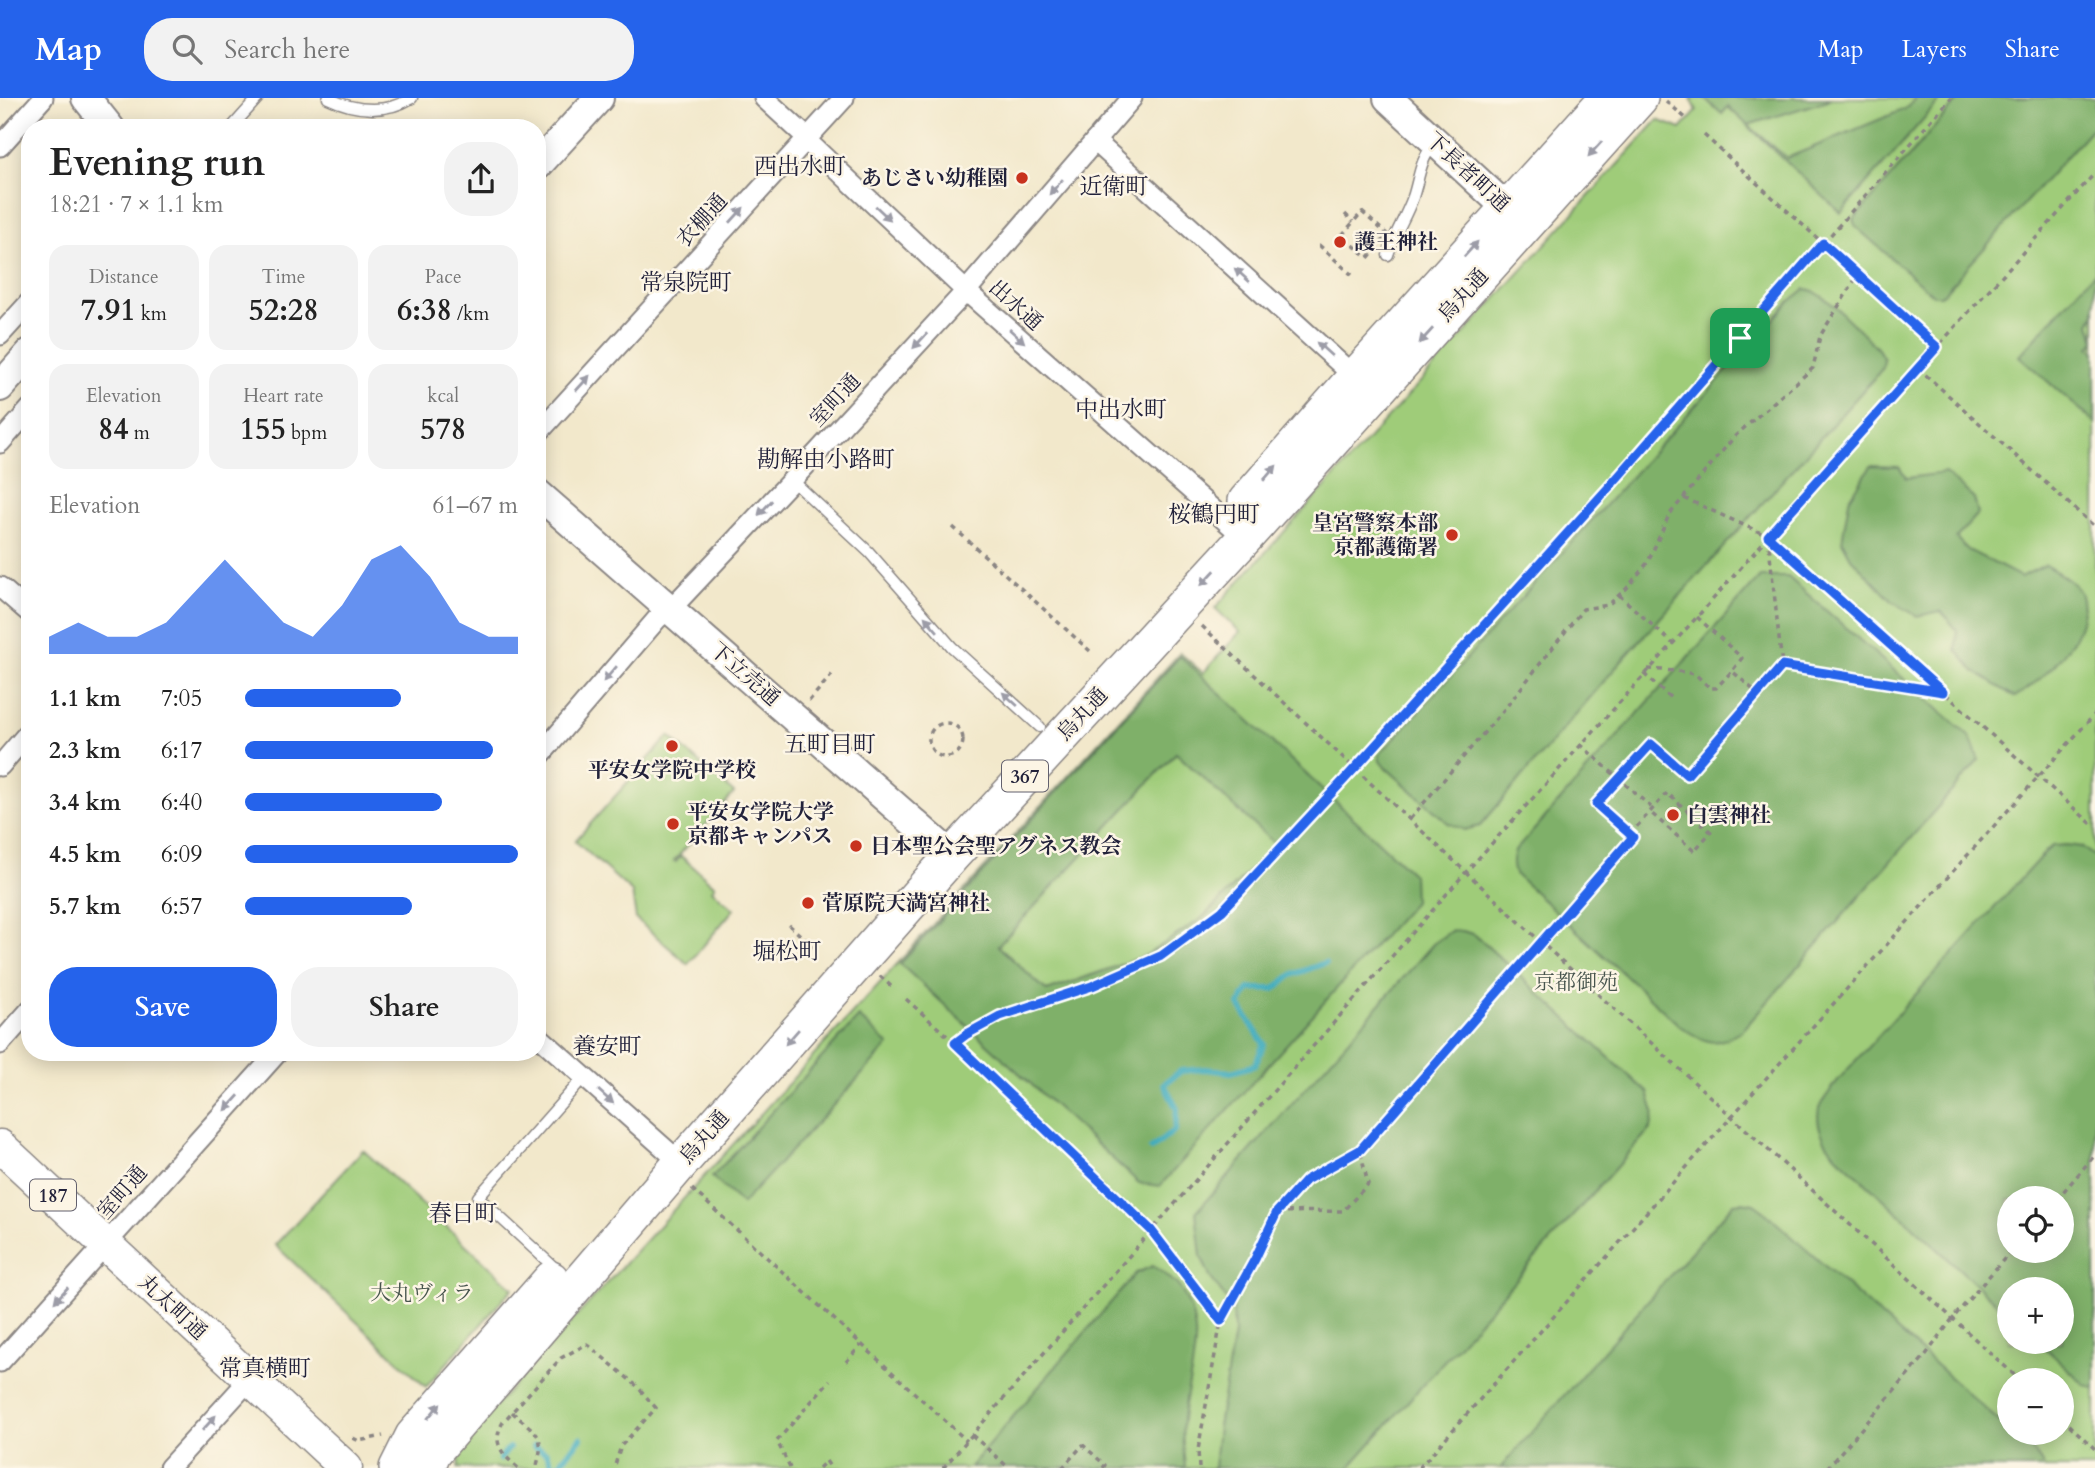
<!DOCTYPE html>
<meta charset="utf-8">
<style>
:root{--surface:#fff;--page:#f2f2f2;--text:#222;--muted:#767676;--accent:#2563eb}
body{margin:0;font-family:Cardo,"Noto Serif JP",serif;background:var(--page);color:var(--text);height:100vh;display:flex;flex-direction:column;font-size:26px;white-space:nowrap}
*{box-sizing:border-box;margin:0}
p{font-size:23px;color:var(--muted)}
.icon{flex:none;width:38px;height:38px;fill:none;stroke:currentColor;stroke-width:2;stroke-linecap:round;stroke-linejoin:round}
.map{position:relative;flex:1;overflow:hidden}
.drawer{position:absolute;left:21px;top:21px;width:525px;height:942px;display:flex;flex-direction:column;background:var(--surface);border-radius:28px;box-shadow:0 4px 18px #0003}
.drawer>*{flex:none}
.tools{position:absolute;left:1997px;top:1088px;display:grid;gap:14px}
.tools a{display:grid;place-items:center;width:77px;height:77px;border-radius:50%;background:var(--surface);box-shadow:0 4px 18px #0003;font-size:35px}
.pin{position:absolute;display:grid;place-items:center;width:60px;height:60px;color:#fff;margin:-30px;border-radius:14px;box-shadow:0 4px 10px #0006}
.round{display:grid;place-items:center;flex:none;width:74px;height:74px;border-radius:28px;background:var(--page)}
.head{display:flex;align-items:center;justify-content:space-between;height:119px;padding:0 28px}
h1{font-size:38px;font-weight:800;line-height:52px}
.stats{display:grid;grid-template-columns:repeat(3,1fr);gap:10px;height:119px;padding:7px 28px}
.stats div{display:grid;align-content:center;border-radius:18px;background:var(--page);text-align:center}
.stats b{font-size:30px;font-weight:800}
.stats small{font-size:19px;font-weight:400}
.stats p{font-size:19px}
.chart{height:196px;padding:14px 28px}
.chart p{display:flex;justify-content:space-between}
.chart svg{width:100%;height:126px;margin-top:7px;fill:var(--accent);opacity:.7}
.action{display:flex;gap:14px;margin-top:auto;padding:14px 28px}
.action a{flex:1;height:80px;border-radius:28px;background:var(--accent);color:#fff;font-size:28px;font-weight:800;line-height:80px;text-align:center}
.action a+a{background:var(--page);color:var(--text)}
ul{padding:0 28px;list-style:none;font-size:23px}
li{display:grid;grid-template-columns:112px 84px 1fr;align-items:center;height:52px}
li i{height:18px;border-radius:9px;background:var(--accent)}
header{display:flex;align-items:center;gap:42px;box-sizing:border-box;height:98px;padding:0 35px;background:var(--accent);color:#fff}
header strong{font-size:33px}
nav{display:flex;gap:38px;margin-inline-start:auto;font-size:24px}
.search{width:490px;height:63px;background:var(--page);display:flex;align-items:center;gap:18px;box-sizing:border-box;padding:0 24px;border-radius:28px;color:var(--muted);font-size:26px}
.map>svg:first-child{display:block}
.green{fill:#9fcc79;stroke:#60775a;stroke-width:2;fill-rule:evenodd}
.forest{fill:#7fb069;stroke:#506952;stroke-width:2;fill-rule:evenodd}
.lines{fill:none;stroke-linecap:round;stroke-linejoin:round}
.stream{stroke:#3eabbd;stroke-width:6}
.lane-casing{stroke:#8a8583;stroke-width:13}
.street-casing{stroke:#8a8583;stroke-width:23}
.secondary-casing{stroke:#8a8583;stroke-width:32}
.primary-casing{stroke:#8a8583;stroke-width:35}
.highway-casing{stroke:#8a8583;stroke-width:38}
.path{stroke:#8a8583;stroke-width:3.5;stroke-dasharray:5 5;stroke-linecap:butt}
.lane{stroke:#fff;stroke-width:10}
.street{stroke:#fff;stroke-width:19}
.secondary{stroke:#fff;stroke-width:28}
.primary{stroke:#fff;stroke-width:32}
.highway{stroke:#fff;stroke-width:35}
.oneway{fill:#9c9ca7}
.route-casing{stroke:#fff;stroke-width:14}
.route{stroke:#2563eb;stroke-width:9}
.poi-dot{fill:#c8321e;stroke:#fcf5e5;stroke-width:2.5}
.labels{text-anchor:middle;stroke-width:5;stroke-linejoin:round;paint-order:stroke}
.shield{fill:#fcf5e5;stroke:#63616e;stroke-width:2}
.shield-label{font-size:19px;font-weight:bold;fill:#22223b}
.street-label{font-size:21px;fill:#22223b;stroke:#fcf5e5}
.poi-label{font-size:21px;font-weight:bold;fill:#22223b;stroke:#fcf5e5;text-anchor:start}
.park-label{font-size:21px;fill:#48554e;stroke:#fcf5e5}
.neighbourhood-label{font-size:23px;fill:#22223b;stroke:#fcf5e5}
</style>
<header>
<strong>Map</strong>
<div class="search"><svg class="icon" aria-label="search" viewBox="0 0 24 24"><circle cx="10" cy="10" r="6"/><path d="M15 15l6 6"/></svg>Search here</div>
<nav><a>Map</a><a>Layers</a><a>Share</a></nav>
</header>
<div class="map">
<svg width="2095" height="1370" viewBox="0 0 2095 1370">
<rect width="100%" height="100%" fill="#fcf5e5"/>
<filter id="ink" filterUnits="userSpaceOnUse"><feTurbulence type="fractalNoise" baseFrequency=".0143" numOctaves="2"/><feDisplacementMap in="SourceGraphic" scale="14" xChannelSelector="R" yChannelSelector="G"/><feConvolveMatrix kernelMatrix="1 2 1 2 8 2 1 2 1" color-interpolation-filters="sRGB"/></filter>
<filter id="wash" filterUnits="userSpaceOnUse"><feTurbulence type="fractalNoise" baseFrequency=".00686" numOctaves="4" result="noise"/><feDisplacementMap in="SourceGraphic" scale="28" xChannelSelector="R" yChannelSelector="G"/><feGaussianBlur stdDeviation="1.57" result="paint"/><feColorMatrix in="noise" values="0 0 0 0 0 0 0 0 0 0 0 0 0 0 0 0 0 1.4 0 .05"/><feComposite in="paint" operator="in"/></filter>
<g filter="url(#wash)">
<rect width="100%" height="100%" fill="#f2e8cb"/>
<g class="green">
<path d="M1691,0h404v1370h-1637l2,-17 5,-12 715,-786 23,20 37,-41 -25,-24 443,-488 23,9 16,-18zM2009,1101h53v52h-53zM2009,1192h53v52h-53zM2009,1283h53v52h-53z"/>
<path d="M669,638l65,57 -60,68 2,1 5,-6 34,30 -3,4 22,19 -46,55 -52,-45 -4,-27 -57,-51z"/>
<path d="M363,1052l150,138 -87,99 -151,-142z"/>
</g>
<g class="forest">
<path d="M1704,0h126l-2,2 -80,25 39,33 118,-49 11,-11h26l-101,115 -113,-106 -6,7z"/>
<path d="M1960,0h135v27l-150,167 -5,3h-7l-77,-68 -3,-7z"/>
<path d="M2095,174v41l-5,10 5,18 -5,6 5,5v71l-76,-67z"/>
<path d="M1805,191c17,-1 59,47 73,60l6,10 -1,9 -271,304 -132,154 -16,4 -16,-7 -64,-57 -4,-5 -1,-6 411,-454z"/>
<path d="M1871,368l28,1 7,11 39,-5 29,25 4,16 -22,24 12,12 53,27 24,-12c12,7 27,15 35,27 15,41 -34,86 -65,105l-40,-25 -19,-22 1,-20 -16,-19 -24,5 -25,-15 -41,-43 -9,-17 7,-41z"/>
<path d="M1760,479h28l182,160 9,23 -236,270c-28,18 -35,14 -62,-3l-166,-153c-3,-8 -3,-15 0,-23z"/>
<path d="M1180,558l233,218 1,28 -254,284 -21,-3 -239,-219zM1176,655l100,92 -75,74 -56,37 -98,35 -49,-45z"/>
<path d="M2067,747l15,2 13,10v532l-10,-4 -46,-43h23v-52h-53v25l-172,-159c-12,-12 -25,-34 -16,-52 5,-8 12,-16 17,-24l207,-228 7,-6zM2009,1101h53v52h-53z"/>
<path d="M1451,833h12l12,4 173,158 6,19 -3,16 -302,340h-135l4,-42 16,-92 -1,-26 -23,-31 -9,-21 -5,-44 238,-269z"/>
<path d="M859,919l30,28 -147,159 -30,-27z"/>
<path d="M1742,1104l12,2 7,5 248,221v3h4c11,10 26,21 31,35h-544l234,-265z"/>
<path d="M1153,1168c8,6 20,13 26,21 31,44 9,84 4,132 -2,16 1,33 2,49h-216l167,-195z"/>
</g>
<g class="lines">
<g class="stream">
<path d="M1151,1051l24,-19 2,-21 -13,-25 17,-13 24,-2 26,3 24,-7 9,-21 -25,-39 10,-16h25l18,-14 33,-12"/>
<path d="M534,1348l13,7 6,14 6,-3 22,-26"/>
<path d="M500,1361l9,-11"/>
</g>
</g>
</g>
<g filter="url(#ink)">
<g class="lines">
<g class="lane-casing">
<g id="lane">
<path d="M328,0c27,13 57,16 84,0"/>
<path d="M231,30l27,-30"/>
<path d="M1388,157c6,-21 18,-38 25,-58 6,-18 7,-37 20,-52"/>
<path d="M792,382l77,72 83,95 88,80"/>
<path d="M558,1173l-80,-74 106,-120"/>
</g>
</g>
<g class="street-casing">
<g id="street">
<path d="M764,0l38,35 4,7 160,151 279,247"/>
<path d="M1095,43l260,236"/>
<path d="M0,48l43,-48"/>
<path d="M0,237l30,-33"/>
<path d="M537,336l307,-336"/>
<path d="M0,345l30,-34"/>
<path d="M0,489l30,26"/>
<path d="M537,661l120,-140 23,-20 112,-119 174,-189 166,-193"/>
<path d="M0,668l30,-35"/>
<path d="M537,937l144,128"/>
<path d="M0,946l30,-34"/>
<path d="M0,1264l278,-310"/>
<path d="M169,1370l81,-89"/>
</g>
</g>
<g class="secondary-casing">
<g id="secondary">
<path d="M86,0l24,30"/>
<path d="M1388,0l134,124"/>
<path d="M537,68l62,-68"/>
<path d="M0,289l30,-34"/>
<path d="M537,395l415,363"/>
</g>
</g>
<g class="primary-casing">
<path id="primary" d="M0,1048l346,322"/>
</g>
<g class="highway-casing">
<g id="highway">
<path d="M1246,403l109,-124 252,-279"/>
<path d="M397,1370l16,-32 138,-157"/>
<path d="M427,1370l6,-15 248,-290 271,-307 293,-318 395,-440"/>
</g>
</g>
<g class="path">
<path d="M1666,3l22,19"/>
<path d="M1704,37l233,212 158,-174"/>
<path d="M1362,114l26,23 -20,23 -26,-23z"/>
<path d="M1345,116l8,8"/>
<path d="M1319,147l33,30"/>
<path d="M1918,270l177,159"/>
<path d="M1684,400l84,38 327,291"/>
<path d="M953,429l137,124"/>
<path d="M1619,497l53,48"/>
<path d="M1697,519l45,41 -10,13"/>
<path d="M1202,528l340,317 479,438"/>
<path d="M1782,568l161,26"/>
<path d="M1648,571l28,2 19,3 15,14h6l16,-17 25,22"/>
<path d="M1644,576l28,25"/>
<path d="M809,603l26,-30"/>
<circle cx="946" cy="642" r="17"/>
<path d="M1580,646l73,65"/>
<path d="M1410,721l97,-113 76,-97 25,-4 19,-17 21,-26 21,-47 66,-79 78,-68 7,-32 38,-61"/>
<path d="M1630,736l37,-41 44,39 -17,19 -44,-39"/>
<path d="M789,827l28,25"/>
<path d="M880,878l14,13"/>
<path d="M906,901l49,44 196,187 70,91"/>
<path d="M955,945l12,-9 33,-18 92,-30 69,-30 61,-45 133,-143 255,-282 341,-388"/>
<path d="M692,1091l275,252"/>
<path d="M2057,1101l38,-44"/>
<path d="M1277,1114l66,-1 25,-27 -8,-34"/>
<path d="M846,1264l15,-17"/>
<path d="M512,1314c24,22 35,21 24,56"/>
<path d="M2062,1320l33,31"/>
<path d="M972,1337l37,33"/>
<path d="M353,1340l6,3 24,-5"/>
<path d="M518,1370c-16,-14 -27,-25 -15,-46l58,-64 26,-14 50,42 19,22 -35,38 -7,22"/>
<path d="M790,1370l-13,-27 53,-61"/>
<path d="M819,1370l7,-7 5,7"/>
<path d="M943,1370l523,-596 231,-255 240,-270"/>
<path d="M1062,1370l21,-23 22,20 -2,3"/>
<path d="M1199,1370l-1,-18 23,-129 34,-62 22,-47 29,-32 54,-30 273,-313 -37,-33 55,-60 36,31 95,-109 -14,-130"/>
<path d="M1419,1370l314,-353 362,-401"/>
<path d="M1827,1370l98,-112 28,-38 58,-67"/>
</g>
<use href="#lane" class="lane"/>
<use href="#street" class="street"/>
<use href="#secondary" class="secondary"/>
<use href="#primary" class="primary"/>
<use href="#highway" class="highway"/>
</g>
<defs><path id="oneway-solid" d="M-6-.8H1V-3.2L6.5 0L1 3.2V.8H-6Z" transform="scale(1.75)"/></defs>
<g class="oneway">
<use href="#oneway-solid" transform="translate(1595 51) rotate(132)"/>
<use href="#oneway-solid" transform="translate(1056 89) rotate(131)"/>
<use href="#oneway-solid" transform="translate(883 115) rotate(43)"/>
<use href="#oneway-solid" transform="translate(737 117) rotate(-48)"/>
<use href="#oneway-solid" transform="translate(1471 151) rotate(-48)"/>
<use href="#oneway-solid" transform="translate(1242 177) rotate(-138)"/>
<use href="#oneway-solid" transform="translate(1017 238) rotate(42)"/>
<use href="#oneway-solid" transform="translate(1426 238) rotate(132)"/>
<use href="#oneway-solid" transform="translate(920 243) rotate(133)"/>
<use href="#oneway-solid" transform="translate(1324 251) rotate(-138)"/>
<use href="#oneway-solid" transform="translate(583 285) rotate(-48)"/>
<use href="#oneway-solid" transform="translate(1270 375) rotate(-49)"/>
<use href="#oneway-solid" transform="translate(765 410) rotate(133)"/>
<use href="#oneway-solid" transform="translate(1208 480) rotate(133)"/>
<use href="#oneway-solid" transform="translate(931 526) rotate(-131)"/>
<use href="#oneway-solid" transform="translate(610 576) rotate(131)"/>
<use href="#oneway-solid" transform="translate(1010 601) rotate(-138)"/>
<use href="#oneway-solid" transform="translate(792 939) rotate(131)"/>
<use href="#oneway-solid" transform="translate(606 999) rotate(42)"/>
<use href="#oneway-solid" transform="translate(232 1005) rotate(132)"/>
<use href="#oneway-solid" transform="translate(61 1197) rotate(132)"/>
<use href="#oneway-solid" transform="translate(434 1313) rotate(-50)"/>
<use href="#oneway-solid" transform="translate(209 1325) rotate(-48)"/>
</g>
</g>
<g class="lines" filter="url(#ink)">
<g class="route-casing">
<path id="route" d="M1823,145l114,104 -169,189 175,156 -161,-26 -95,109 -36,-31 -55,60 37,33 -273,313 -54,30 -29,32 -22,47 -34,62 -70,-91 -196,-187 12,-9 33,-18 92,-30 69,-30 61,-45 133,-143 255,-282z"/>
</g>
<use href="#route" class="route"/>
</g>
<g class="poi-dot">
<circle cx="1022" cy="80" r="7"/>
<circle cx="1340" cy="144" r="7"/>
<circle cx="1452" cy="437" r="7"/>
<circle cx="672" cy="648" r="7"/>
<circle cx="1673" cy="717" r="7"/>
<circle cx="673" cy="726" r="7"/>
<circle cx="856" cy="748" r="7"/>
<circle cx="808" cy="805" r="7"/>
</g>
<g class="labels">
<g class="shield">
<rect x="1002" y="662.5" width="46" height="31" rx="5"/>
<rect x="30" y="1081.5" width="46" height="31" rx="5"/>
</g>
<g class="shield-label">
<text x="1025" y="685">367</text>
<text x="53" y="1104">187</text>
</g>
<g class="street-label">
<text transform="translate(1468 74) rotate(43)" y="7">下長者町通</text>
<text transform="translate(702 122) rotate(-48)" y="7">衣棚通</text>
<text transform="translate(1463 197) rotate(-48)" y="7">烏丸通</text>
<text transform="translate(1016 207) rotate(42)" y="7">出水通</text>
<text transform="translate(835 302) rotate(-47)" y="7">室町通</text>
<text transform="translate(745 576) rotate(41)" y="7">下立売通</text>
<text transform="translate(1082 616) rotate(-47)" y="7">烏丸通</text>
<text transform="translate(704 1039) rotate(-49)" y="7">烏丸通</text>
<text transform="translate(122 1094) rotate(-49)" y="7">室町通</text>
<text transform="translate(173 1209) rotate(43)" y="7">丸太町通</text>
</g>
<g class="poi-label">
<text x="1008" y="87" text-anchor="end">あじさい幼稚園</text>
<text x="1354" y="151">護王神社</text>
<text x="1438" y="432" text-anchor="end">皇宮警察本部<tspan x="1438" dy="24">京都護衛署</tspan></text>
<text x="672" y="679" text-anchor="middle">平安女学院中学校</text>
<text x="687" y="721">平安女学院大学<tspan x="687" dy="24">京都キャンパス</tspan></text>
<text x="1687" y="724">白雲神社</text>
<text x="870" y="755">日本聖公会聖アグネス教会</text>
<text x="822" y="812">菅原院天満宮神社</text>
</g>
<g class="park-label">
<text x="1576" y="891">京都御苑</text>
<text x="422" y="1202">大丸ヴィラ</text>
</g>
<g class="neighbourhood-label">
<text x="800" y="76">西出水町</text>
<text x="1114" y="96">近衛町</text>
<text x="686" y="192">常泉院町</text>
<text x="1121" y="319">中出水町</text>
<text x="826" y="369">勘解由小路町</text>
<text x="1214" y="424">桜鶴円町</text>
<text x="830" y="654">五町目町</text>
<text x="787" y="861">堀松町</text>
<text x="607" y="956">養安町</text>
<text x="463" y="1123">春日町</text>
<text x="265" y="1278">常真横町</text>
</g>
</g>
</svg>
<div class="tools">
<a><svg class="icon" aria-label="locate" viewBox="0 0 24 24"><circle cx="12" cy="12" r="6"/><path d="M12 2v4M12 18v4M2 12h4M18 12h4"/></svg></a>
<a>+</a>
<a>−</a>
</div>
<div class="pin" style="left:1740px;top:240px;background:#1e9e55"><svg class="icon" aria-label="arrive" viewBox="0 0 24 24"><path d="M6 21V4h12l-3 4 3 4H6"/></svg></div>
<section class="drawer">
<div class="head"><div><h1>Evening run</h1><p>18:21 · 7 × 1.1 km</p></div><a class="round"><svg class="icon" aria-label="share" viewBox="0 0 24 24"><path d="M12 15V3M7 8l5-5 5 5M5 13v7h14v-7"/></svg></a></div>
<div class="stats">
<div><p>Distance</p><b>7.91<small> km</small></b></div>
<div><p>Time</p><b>52:28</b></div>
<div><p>Pace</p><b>6:38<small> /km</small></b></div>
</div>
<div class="stats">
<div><p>Elevation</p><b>84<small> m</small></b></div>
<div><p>Heart rate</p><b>155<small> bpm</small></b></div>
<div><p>kcal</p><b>578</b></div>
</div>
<div class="chart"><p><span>Elevation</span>61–67 m</p>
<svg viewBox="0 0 160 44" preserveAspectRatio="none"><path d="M0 44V38L10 33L20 38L30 38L40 33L50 22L60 11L70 22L80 33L90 38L100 27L110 11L120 6L130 17L140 33L150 38L160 38V44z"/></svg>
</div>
<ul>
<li><b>1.1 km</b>7:05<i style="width:57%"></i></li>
<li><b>2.3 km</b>6:17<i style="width:91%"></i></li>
<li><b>3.4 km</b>6:40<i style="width:72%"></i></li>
<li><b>4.5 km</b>6:09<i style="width:100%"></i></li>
<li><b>5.7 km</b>6:57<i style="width:61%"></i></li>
</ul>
<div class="action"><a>Save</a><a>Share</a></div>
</section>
</div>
